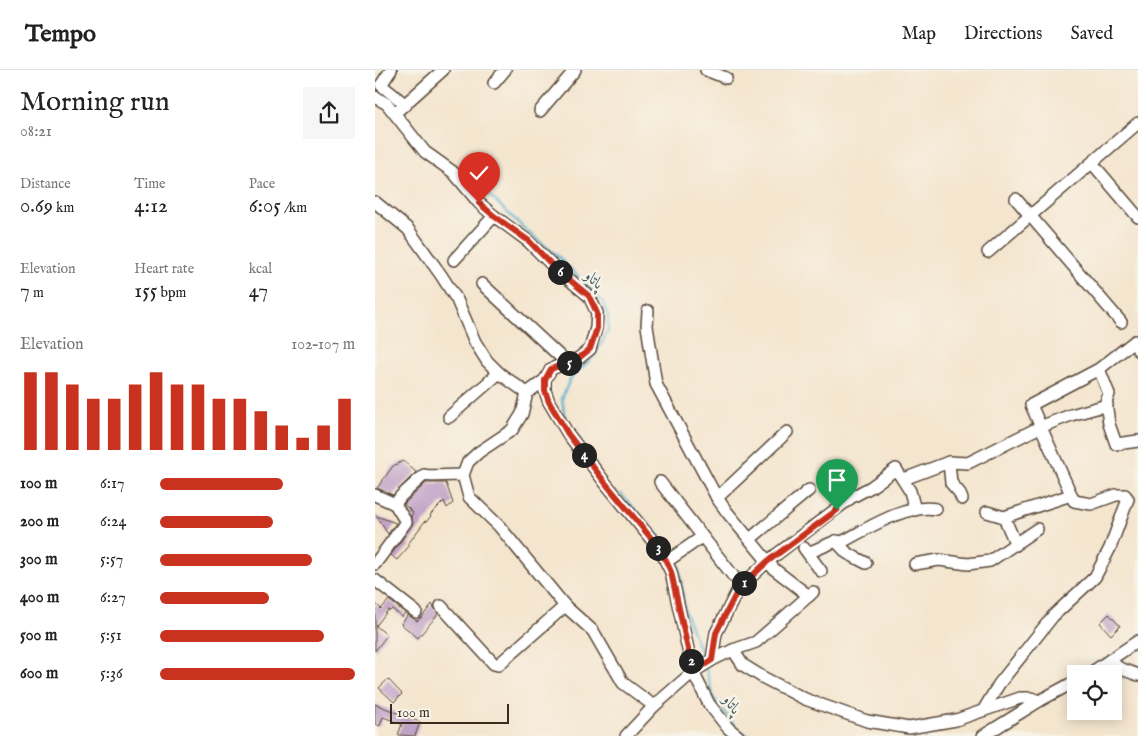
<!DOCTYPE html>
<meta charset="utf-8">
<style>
:root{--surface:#fff;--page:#f6f6f6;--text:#222;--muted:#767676;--line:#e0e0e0;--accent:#c8321e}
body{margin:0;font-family:"IM FELL English",Amiri,serif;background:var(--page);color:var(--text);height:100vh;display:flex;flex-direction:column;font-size:19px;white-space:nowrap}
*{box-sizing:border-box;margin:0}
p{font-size:16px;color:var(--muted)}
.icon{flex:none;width:28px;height:28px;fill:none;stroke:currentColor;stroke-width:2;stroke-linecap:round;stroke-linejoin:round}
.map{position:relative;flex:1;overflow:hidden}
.details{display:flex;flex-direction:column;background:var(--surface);width:375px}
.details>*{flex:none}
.buttons{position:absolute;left:692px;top:595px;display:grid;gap:10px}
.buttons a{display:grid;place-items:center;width:55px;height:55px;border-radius:0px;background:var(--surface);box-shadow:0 2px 12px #0003;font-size:25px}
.scale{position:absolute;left:15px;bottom:12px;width:119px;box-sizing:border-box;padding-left:5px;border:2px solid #3b2a1e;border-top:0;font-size:14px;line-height:18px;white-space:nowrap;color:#3b2a1e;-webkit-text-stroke:4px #f7f3e8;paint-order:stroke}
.pin{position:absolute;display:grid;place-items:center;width:42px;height:42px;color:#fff;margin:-51px -21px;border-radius:50% 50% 50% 0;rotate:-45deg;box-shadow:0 0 5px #0007}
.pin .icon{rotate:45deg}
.km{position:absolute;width:25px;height:25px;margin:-12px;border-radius:50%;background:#222;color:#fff;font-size:14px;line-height:25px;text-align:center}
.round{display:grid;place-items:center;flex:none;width:52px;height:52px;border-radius:0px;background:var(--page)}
.head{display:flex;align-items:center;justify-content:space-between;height:85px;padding:0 20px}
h1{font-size:28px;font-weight:600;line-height:38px}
.figures{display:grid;grid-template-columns:repeat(3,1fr);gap:8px;height:85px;padding:5px 20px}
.figures div{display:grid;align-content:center}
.figures b{font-size:21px;font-weight:600}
.figures small{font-size:14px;font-weight:400}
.figures p{font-size:14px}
.chart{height:140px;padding:10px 20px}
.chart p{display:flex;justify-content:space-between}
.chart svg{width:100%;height:90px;margin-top:5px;stroke:var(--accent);stroke-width:6}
ul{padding:0 20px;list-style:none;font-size:16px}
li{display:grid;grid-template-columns:80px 60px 1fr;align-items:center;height:38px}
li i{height:12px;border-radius:6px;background:var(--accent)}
header{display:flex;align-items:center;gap:30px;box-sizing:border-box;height:70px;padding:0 25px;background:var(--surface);border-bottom:1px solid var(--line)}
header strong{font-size:24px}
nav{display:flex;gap:28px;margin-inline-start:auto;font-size:18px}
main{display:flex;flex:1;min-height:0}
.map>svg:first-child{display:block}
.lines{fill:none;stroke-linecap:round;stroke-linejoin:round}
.stream{stroke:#50b0cf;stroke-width:2.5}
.building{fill:#c1a2c6}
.minor-casing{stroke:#574638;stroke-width:14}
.minor{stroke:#fff;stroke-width:11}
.route-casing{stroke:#fff;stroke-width:10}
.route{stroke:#c8321e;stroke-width:6}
.labels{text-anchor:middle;stroke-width:5;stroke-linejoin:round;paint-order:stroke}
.water-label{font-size:16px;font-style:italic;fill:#42595c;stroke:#f7f3e8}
</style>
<header>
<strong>Tempo</strong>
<nav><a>Map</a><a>Directions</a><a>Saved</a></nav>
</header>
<main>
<section class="details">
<div class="head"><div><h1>Morning run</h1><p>08:21</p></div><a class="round"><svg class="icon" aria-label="share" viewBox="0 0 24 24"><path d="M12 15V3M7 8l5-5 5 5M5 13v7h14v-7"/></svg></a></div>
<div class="figures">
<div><p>Distance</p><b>0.69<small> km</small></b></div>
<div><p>Time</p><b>4:12</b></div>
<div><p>Pace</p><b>6:05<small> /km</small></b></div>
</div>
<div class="figures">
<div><p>Elevation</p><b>7<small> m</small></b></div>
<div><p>Heart rate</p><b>155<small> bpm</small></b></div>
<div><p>kcal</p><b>47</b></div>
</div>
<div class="chart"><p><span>Elevation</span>102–107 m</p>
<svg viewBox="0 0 160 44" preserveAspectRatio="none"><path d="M5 44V6M15 44V6M25 44V12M35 44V19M45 44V19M55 44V12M65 44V6M75 44V12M85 44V12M95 44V19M105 44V19M115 44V25M125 44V32M135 44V38M145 44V32M155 44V19"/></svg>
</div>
<ul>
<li><b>100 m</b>6:17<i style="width:63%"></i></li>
<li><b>200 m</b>6:24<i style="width:58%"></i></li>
<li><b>300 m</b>5:57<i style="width:78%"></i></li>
<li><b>400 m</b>6:27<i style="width:56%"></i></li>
<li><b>500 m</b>5:51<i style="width:84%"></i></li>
<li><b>600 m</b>5:36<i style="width:100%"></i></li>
</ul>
</section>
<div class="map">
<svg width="763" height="666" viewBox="0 0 763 666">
<rect width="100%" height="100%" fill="#f7f3e8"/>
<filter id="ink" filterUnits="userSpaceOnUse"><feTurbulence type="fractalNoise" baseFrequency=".02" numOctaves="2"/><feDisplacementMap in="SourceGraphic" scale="10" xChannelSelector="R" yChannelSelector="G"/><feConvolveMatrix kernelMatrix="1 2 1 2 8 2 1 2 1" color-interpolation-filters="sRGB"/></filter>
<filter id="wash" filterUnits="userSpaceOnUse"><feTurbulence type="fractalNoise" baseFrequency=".0096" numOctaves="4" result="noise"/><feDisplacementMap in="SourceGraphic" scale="20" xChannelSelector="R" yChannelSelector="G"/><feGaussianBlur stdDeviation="1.12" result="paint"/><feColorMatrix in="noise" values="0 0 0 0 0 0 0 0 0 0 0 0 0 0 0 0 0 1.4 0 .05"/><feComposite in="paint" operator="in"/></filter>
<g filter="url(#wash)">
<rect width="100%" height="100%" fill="#f4e5ce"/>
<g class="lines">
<g class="stream">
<path d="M0,20l9,4"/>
<path d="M27,41l15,22 17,19"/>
<path d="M85,102l27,21 41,39 32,26 43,44 5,15v14l-13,24 -25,24 -8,19 3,21 15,21"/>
<path d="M246,424l41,45 11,15"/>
<path d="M301,489l3,6 6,47 19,49"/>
<path d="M331,599l8,30 22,28"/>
<path d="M365,661l9,5"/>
</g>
</g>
<g id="blocks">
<g class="building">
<path d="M28,391l13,11 -23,23 -16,-7 16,-22z"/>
<path d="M51,413h20l7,20 -6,5 -3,-7 -14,14 1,1 -5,6 -1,-1 -17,23 2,1 -13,15 -6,-5 22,-32 -2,-7 2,-3 -9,-9z"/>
<path d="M1,446l20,7 -8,11z"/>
<path d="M14,530l16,13 -3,4 -10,-8 -2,2 -2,-1 -12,16 11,9 -12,16v-48l6,6z"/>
<path d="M57,534l6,10 -20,24 -17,-14 7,-9 9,6 5,-4z"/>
<path d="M734,544l11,12 -9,9 -11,-12z"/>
<path d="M13,609l14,15 -8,8 -15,-14z"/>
<path d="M0,634l45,18 -5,14 -17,-1 4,-11 -19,-7 -3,9 -5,-2z"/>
</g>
</g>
</g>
<g filter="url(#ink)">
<use href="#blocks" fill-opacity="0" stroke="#574638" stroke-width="1"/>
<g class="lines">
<g class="minor-casing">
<g id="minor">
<path d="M16,0l-10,15 25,20"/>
<path d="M331,0l20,8"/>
<path d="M119,13l11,-13"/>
<path d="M0,27l12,7 38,48 28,20 26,31 15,13 34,25 25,25 36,30 8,17 -1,15 -6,21 -11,9 -28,11 -6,11v11l4,11 19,32 39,51 54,66 10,21 22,100 16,32 19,24 10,8"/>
<path d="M165,41l35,-41"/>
<path d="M20,43l48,-43"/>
<path d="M717,93l46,54"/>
<path d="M641,129l105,123"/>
<path d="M0,132l33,27 33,46 16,25 18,42 12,19 12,12 28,20"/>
<path d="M613,182l150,-129"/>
<path d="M79,190l40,-44"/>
<path d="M107,214l85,79"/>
<path d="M273,241l-1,15 9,58 61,114 10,14 47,57 35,27"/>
<path d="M724,299l10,25 -3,8 3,22 7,20 22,-3"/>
<path d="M170,310l-18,13 -5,21 -10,16 -33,22 -11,10 -5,13 6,22 30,29 66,80 28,25 30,52 31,23"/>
<path d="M74,347l50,-44"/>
<path d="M574,392l2,21 8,9 3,7"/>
<path d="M529,409l45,-17 19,1 72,-36 31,-12 36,-10"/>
<path d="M285,412l74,95"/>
<path d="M0,425l20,9 6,-8 23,-21c6,2 30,0 39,0"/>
<path d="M342,428l70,-66"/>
<path d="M612,442l17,5 67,-22"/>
<path d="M629,447l12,28"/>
<path d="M375,469l59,-49"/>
<path d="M461,471l11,12 19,10"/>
<path d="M429,478l17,23"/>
<path d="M433,483l28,-12 6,1c27,-14 62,-38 94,-33"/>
<path d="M291,492l36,-25"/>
<path d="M0,494l31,-42 -11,-18"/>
<path d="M540,494l24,-4 29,4 22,-3 47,-32"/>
<path d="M0,510l41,32"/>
<path d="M66,536l53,58 4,1 67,-59"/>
<path d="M358,580l10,15 21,13 41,21 62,22 42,7 47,-8 64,-22h11l8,3"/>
<path d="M337,590l4,-27 23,-45 29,-27 84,-64 19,-10 25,-18 14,22 5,19"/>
<path d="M735,590l9,8 19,7"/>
<path d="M714,604l49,-33"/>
<path d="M609,639l15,-25 54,-68 42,-39 15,-29 18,-49 -3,-4h-9l-25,9 -17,-3 -43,-96 68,-36 36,-28 3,9"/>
<path d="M251,666l28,-30 39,-34 19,-12 21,-10 23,-8 57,-50"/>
<path d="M608,666l56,-35 37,-20"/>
</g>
</g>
<use href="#minor" class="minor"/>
</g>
</g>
<g class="lines" filter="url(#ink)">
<g class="route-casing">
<path id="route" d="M104,133l15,13 35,25 24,25 36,30 8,17v15l-7,21 -11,9 -28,11 -6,11v11l4,11 19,32 39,51 54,65 10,22 22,100 19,-12 4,-27 23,-45 29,-27 69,-51"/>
</g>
<use href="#route" class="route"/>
</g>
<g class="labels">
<g class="water-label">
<text transform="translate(220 209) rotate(43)" y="6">پاتاو</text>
<text transform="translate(358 634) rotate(54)" y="6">پاتاو</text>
</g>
</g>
</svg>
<div class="buttons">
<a><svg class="icon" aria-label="locate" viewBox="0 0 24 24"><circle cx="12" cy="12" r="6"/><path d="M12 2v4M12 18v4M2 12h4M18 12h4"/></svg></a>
</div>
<div class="scale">100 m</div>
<div class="pin" style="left:462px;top:440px;background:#1e9e55"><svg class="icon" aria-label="arrive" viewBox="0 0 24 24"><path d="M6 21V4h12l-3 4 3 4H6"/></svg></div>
<div class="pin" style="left:104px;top:133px;background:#d93025"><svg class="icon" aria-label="check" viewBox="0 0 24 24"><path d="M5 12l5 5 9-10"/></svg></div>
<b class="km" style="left:369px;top:513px">1</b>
<b class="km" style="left:316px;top:591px">2</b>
<b class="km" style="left:283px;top:478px">3</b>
<b class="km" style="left:209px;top:385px">4</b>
<b class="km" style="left:194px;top:293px">5</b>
<b class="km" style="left:185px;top:202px">6</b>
</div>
</main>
